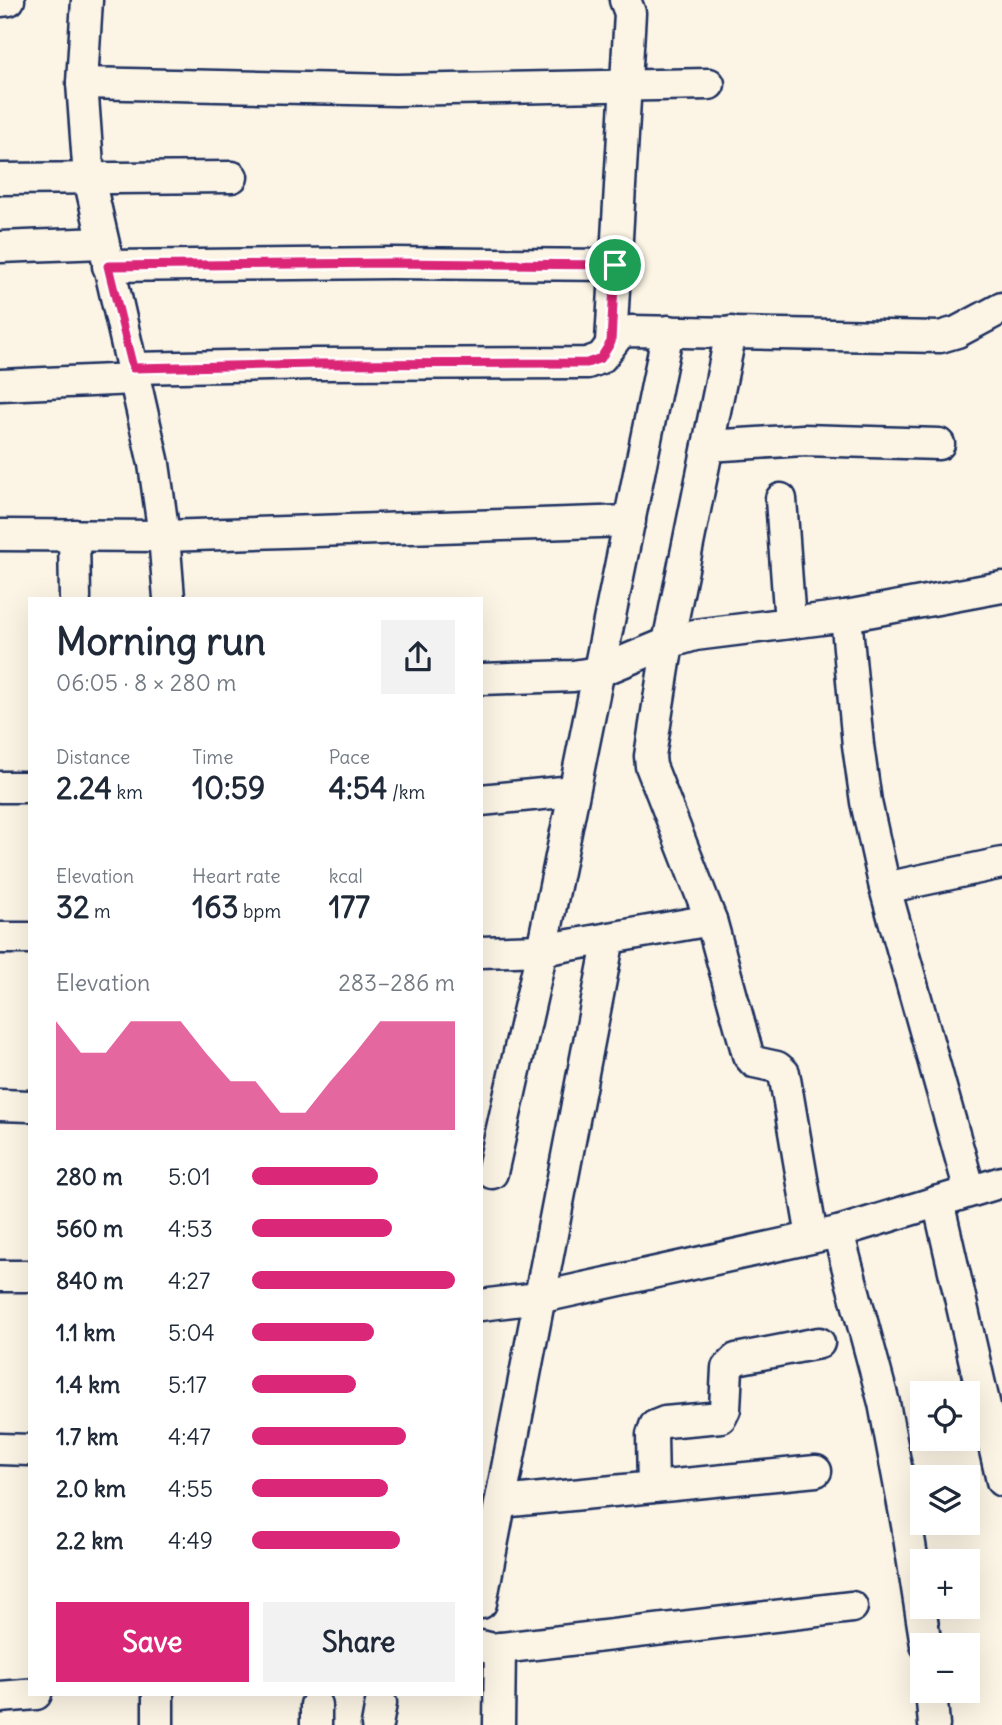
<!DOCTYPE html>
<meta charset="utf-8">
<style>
:root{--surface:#fff;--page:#f2f2f3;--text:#1f2937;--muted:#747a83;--accent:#db2777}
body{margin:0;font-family:Delius,sans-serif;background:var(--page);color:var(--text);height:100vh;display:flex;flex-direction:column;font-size:26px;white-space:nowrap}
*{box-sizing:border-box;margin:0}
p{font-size:23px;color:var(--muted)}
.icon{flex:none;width:38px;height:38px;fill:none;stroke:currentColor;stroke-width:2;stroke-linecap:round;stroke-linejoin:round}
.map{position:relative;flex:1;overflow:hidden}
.details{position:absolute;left:28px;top:597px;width:455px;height:1099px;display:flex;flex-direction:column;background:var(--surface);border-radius:0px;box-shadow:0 7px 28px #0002}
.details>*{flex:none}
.controls{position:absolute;left:910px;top:1381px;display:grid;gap:14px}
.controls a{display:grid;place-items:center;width:70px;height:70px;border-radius:0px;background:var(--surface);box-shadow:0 7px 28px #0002;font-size:35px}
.pin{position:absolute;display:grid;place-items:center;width:60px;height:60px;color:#fff;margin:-30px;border:4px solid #fff;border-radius:50%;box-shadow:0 2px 7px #0007}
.round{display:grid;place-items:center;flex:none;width:74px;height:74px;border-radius:0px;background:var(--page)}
.overview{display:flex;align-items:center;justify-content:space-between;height:119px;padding:0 28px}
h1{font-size:38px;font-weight:800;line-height:52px}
.figures{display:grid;grid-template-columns:repeat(3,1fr);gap:10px;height:119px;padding:7px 28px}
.figures div{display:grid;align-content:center}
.figures b{font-size:30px;font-weight:800}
.figures small{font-size:19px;font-weight:400}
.figures p{font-size:19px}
.chart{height:196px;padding:14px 28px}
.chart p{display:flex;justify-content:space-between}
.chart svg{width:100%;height:126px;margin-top:7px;fill:var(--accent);opacity:.7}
.primary-button{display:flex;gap:14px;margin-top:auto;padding:14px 28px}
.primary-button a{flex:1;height:80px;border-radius:0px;background:var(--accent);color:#fff;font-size:28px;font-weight:800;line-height:80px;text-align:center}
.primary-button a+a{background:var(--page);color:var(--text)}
ul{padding:0 28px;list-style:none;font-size:23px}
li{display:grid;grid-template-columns:112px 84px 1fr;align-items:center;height:52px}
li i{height:18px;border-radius:9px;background:var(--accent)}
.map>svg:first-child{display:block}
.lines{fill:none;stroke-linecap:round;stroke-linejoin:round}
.street-casing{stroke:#1b2f5e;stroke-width:35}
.street{stroke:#fcf5e5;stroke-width:30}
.route-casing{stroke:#fff;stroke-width:14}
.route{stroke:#db2777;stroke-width:9}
</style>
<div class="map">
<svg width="1002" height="1725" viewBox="0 0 1002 1725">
<rect width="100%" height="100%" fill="#fcf5e5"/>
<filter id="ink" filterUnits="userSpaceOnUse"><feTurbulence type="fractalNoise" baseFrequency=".0143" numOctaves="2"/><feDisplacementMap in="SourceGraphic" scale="14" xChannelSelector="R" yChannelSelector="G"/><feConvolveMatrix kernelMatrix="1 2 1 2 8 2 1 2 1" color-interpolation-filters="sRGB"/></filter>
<g filter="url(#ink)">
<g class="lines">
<g class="street-casing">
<g id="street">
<path d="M87,0l-5,83 7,95 65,286 10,72 5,62"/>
<path d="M0,1l9,-1"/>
<path d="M82,83l314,7 313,-6"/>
<path d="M0,179l232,-2"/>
<path d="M0,247l103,-4"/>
<path d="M108,266l283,-3 224,2"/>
<path d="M731,332l-63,311 -18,113 1,10 60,154 37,135 6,7 23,5 7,6 28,164"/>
<path d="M611,342l19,-329 -5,-13"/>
<path d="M133,368l183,-4 271,-1 14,-5 19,-25 11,-2 309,6 17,-5 45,-24"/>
<path d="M0,385l135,-6"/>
<path d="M708,446l95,-6 136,4"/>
<path d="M781,499l9,124"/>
<path d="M0,535l164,1 466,-15"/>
<path d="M74,535l1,63"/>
<path d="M846,616l12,129 8,57 19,86 85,303"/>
<path d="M481,679l92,-3 25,-4 70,-29 27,-8 151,-19 156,-29"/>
<path d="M0,787h30"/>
<path d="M481,800l92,-9"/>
<path d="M885,888l117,-25"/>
<path d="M0,938h30"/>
<path d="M481,952l61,-2 169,-30"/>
<path d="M0,1105l30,1"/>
<path d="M492,1173l50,-223 126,-619"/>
<path d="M938,1201l64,280"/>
<path d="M838,1232l46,171 23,122 19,120"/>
<path d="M0,1276h30"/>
<path d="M481,1305l57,-7 300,-66 164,-50"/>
<path d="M0,1449l30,1"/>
<path d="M653,1487l-1,-52 3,-9 10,-4 56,-5 4,-8 2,-41 9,-9 83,-16"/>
<path d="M501,1502l315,-31"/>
<path d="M481,1603l128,-665"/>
<path d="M481,1646l12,3 359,-42"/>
<path d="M931,1690l3,35"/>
<path d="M158,1694v31"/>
<path d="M0,1697l36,-3"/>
<path d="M316,1705v20"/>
<path d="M377,1725l4,-22"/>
<path d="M499,1725l1,-77"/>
</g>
</g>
<use href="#street" class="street"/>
</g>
</g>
<g class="lines" filter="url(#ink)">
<g class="route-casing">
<path id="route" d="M391,263l224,2 -4,77 -10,16 -14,5 -271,1 -183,4 -25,-102z"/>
</g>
<use href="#route" class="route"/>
</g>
</svg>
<div class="controls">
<a><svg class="icon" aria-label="locate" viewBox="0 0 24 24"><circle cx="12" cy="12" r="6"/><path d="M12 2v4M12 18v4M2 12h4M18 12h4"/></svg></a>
<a><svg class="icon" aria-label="layers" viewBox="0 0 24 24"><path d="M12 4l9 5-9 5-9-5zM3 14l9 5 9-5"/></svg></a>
<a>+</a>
<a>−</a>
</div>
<div class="pin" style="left:615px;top:265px;background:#1e9e55"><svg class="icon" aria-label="arrive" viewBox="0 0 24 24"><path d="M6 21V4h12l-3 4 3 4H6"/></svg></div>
<section class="details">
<div class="overview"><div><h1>Morning run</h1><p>06:05 · 8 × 280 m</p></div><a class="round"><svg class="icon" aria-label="share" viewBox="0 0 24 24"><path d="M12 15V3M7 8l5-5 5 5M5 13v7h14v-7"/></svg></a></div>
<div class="figures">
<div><p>Distance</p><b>2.24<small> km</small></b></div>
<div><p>Time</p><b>10:59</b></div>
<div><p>Pace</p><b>4:54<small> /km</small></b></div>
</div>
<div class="figures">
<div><p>Elevation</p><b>32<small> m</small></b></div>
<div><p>Heart rate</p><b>163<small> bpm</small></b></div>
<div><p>kcal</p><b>177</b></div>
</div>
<div class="chart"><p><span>Elevation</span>283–286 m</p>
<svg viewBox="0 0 160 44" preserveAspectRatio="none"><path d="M0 44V6L10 17L20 17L30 6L40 6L50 6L60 17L70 27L80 27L90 38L100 38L110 27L120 17L130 6L140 6L150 6L160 6V44z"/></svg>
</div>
<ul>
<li><b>280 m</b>5:01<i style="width:62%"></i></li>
<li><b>560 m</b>4:53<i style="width:69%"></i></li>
<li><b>840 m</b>4:27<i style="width:100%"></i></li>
<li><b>1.1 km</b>5:04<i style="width:60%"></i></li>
<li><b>1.4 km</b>5:17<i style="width:51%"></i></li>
<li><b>1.7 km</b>4:47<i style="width:76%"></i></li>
<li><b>2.0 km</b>4:55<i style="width:67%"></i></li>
<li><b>2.2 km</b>4:49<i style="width:73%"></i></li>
</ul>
<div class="primary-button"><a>Save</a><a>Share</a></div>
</section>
</div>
